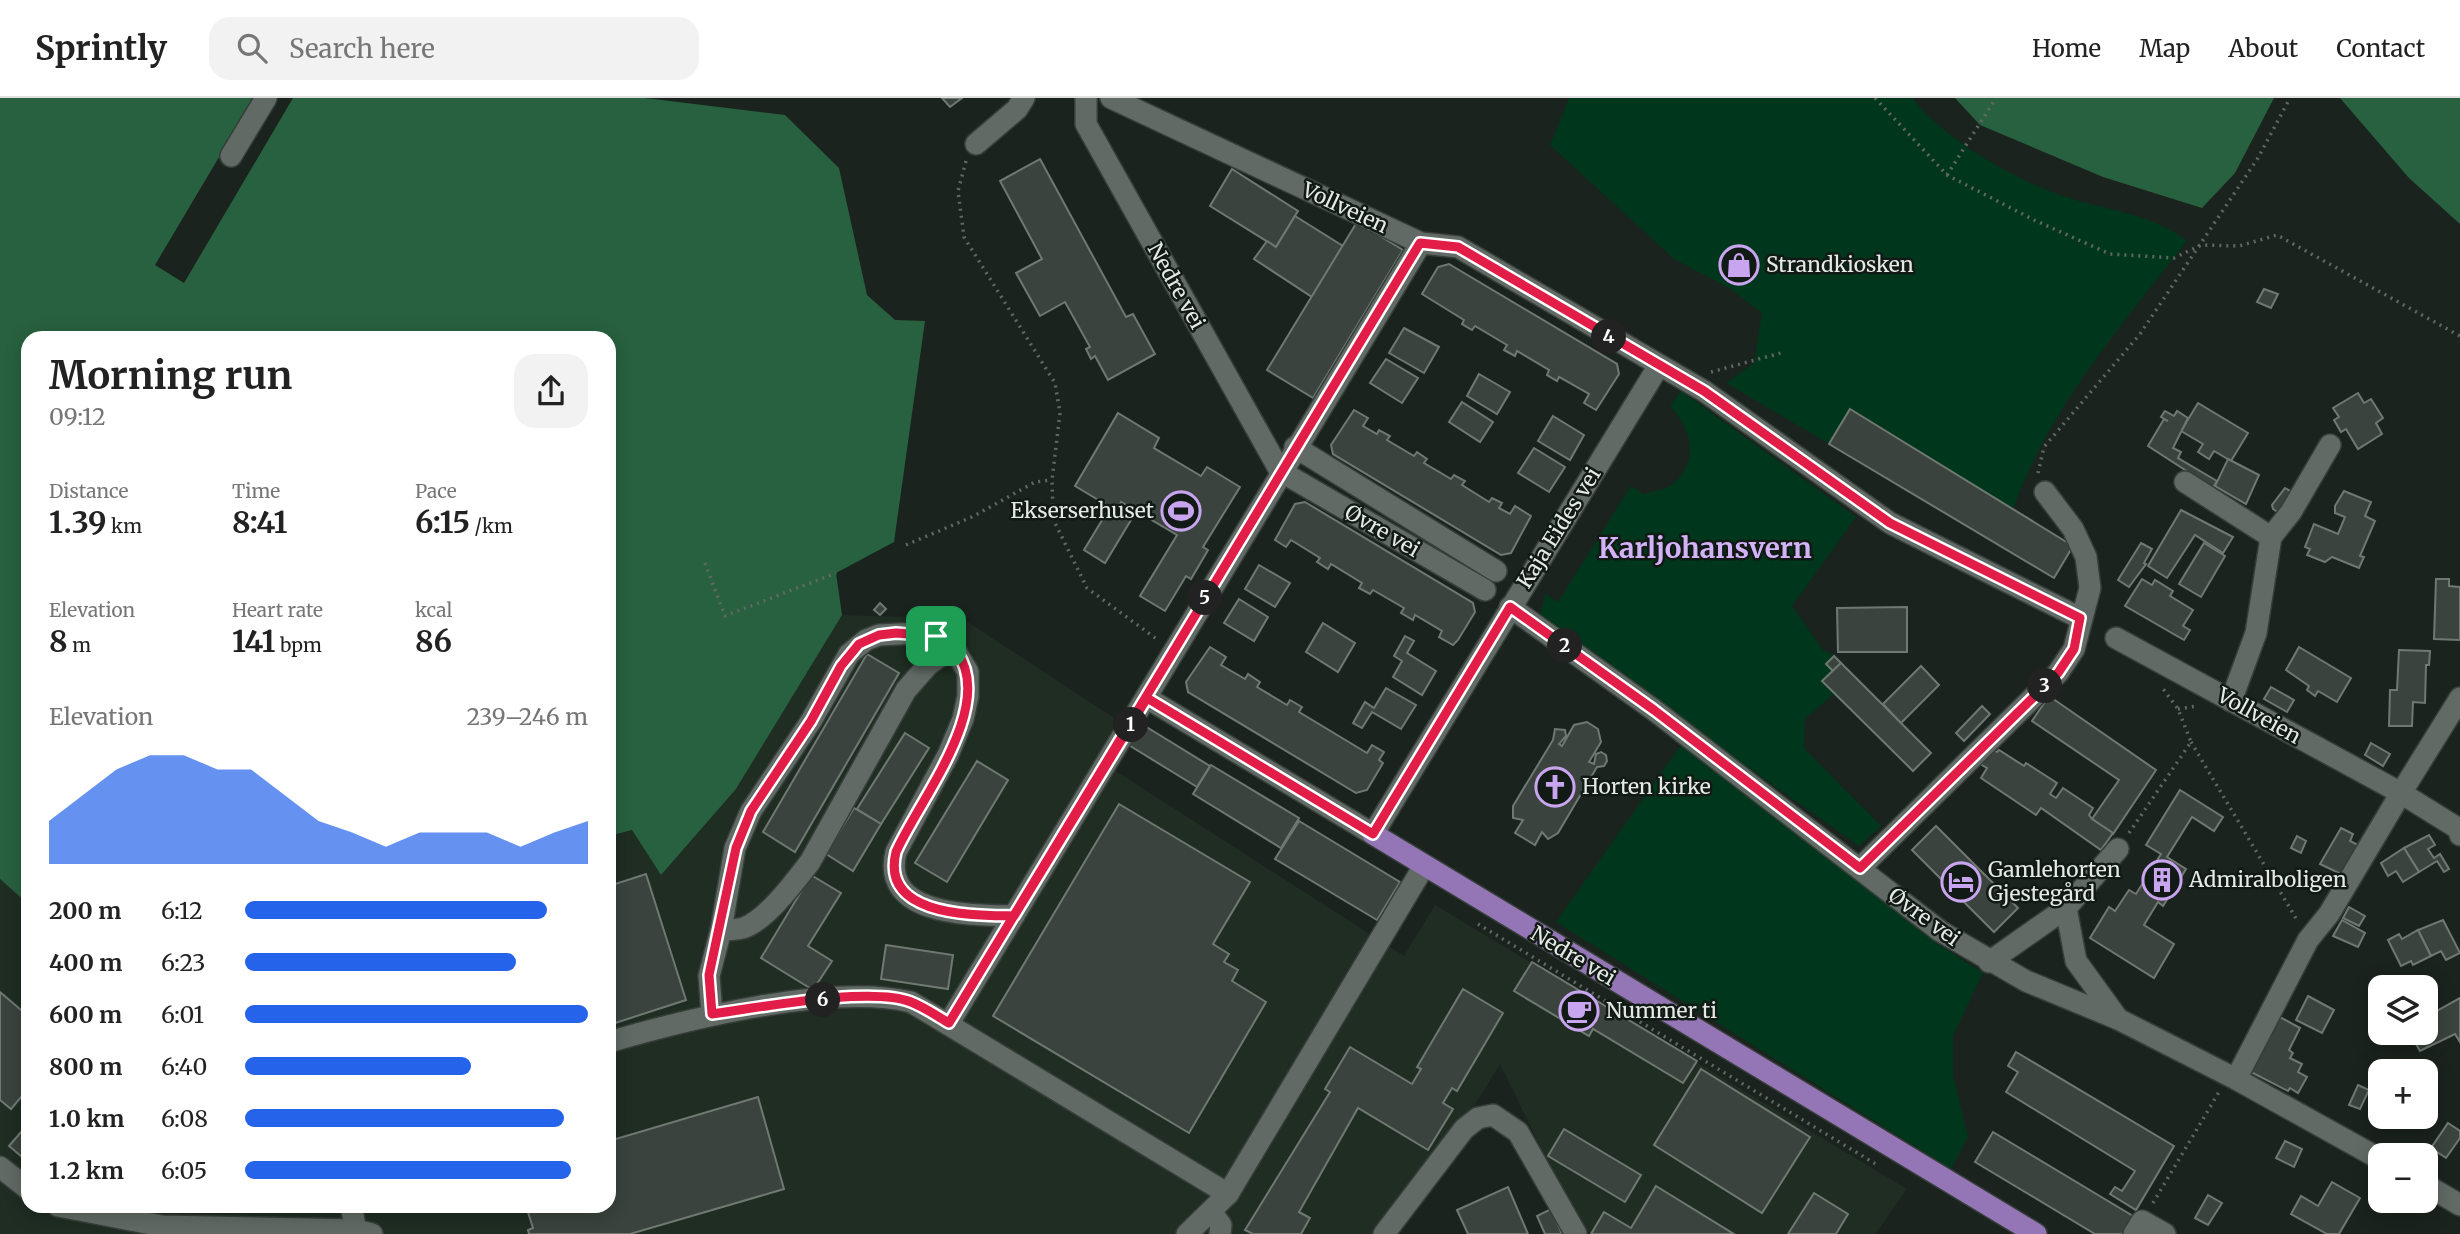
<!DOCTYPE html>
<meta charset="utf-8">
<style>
:root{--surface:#fff;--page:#f2f2f2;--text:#222;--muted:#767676;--line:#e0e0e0;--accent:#2563eb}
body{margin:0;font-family:Merriweather,serif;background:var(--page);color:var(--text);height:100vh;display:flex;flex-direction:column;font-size:26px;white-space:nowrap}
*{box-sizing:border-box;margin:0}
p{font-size:23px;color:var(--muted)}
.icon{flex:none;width:38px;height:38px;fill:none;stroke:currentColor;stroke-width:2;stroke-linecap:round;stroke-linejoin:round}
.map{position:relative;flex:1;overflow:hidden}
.side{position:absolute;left:21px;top:233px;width:595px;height:882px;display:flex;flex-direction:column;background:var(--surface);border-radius:21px;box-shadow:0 4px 18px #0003}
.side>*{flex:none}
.buttons{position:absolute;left:2368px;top:877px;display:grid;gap:14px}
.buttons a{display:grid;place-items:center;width:70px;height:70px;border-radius:14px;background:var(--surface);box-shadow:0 4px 18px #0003;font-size:35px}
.pin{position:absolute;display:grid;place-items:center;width:60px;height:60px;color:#fff;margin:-30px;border-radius:14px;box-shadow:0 4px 10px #0006}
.km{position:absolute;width:35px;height:35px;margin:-18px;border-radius:50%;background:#222;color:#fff;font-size:19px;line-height:35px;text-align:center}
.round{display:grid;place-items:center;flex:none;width:74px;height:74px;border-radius:21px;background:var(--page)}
.head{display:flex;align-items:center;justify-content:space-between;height:119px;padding:0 28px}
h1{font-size:38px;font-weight:700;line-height:52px}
.figures{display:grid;grid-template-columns:repeat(3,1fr);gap:10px;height:119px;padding:7px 28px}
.figures div{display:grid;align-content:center}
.figures b{font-size:30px;font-weight:700}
.figures small{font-size:19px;font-weight:400}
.figures p{font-size:19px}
.chart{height:196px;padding:14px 28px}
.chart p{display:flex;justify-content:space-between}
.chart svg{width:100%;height:126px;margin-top:7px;fill:var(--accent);opacity:.7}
ul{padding:0 28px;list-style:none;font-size:23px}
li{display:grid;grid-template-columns:112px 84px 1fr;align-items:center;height:52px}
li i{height:18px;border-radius:9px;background:var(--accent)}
header{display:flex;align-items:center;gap:42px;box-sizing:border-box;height:98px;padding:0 35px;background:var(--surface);border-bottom:2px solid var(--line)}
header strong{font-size:33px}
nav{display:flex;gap:38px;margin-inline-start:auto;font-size:24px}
.search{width:490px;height:63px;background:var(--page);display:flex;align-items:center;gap:18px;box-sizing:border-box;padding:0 24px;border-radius:21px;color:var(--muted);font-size:26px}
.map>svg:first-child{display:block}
.built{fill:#1f2d23}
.green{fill:#00361b}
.water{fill:#28613f}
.building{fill:#3a433d;stroke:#6f7972;stroke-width:2}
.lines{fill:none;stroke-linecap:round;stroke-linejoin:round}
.minor-casing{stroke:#373e39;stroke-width:24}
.major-casing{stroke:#373e39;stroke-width:24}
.path{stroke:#616864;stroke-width:3.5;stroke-dasharray:2 5;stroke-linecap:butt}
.minor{stroke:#616a64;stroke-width:21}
.major{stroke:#9476b6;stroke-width:21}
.route-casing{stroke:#fff;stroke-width:14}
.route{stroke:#e11d48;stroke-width:9}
.labels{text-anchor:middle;stroke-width:5;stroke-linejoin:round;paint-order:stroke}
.street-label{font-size:21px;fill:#e5eae6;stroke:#121a15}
.poi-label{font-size:21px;fill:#e5eae6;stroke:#121a15;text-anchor:start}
.district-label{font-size:28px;font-weight:bold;fill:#d3b3f7;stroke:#121a15}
</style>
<header>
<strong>Sprintly</strong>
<div class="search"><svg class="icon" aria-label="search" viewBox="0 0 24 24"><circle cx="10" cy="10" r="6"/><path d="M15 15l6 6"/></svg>Search here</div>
<nav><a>Home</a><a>Map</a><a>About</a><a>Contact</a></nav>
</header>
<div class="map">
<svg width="2460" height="1136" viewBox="0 0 2460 1136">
<rect width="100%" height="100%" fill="#1b231e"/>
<path class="built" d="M842,517l121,4 153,100 -16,42 304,195 31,-51 472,284 -32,45h-292l-83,-170 -88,143 -38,27h-1374v-355l28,25v302h581v-370l23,-6 29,45 75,-86z"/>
<g class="green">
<path d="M1569,0h344c28,40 106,84 153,99 39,13 88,17 121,44 -65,84 -138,167 -174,268l-163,-100 -21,35 -103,-61 28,-20 8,-50 -33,-25 -55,-29 -124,-114z"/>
<path d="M1681,293l175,126 -64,89 30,43 12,7 -8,8 7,7 2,22 -30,26 -1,29 77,78 -22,20 -320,-227 6,-25 13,8 73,-116 12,8c9,-3 24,-4 31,-11 26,-24 17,-54 -4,-77z"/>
<path d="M1683,644l249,198 51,33 -30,63v39l15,62 -17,32 -395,-247z"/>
</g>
<g class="water">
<path d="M0,0h254l-99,167 29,18 109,-185h352l140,17 54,53 28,127 28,25 30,1 -31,221 -58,31 6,42 -106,174 -75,86 -29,-45 -23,6v-498h-581v566l-28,-25z"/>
<path d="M1955,0h319l-39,75 -33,35 -99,-31 -123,-52z"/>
<path d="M2340,0h120v126l-51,-46z"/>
</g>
<g class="building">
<path d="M942,0h20l-12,9z"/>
<path d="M1040,61l86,158 7,-3 22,40 -47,26 -13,-24 -4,3 -5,-10 4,-2 -25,-45 -25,14 -24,-43 26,-14 -42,-78z"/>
<path d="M1232,71l66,42 -22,36 -66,-41z"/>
<path d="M1295,118l48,30 -31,51 -58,-38 13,-18 9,6z"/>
<path d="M1357,124l46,28 -90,148 -46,-28z"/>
<path d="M1449,166l168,100 2,10 -23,36 -12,-7 5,-9 -30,-17 -2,4 -10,-6 2,-5 -32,-19 -2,5 -11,-6 3,-5 -32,-19 -3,4 -10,-6 2,-4 -42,-26 16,-27z"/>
<path d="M2264,191l14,5 -7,14 -14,-6z"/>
<path d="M1404,230l35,19 -15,26 -35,-20z"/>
<path d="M1386,261l32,19 -16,25 -32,-20z"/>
<path d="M1479,276l31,18 -13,22 -30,-18z"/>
<path d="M2358,295l6,10 7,-4 12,19 -7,5 6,11 -24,15 -12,-20 -5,3 -7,-12 5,-3 -6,-9z"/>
<path d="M1462,304l31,20 -13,20 -31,-20z"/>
<path d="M2198,305l50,30 -17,28 -17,-10 -5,8 -11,-7 5,-8 -22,-13z"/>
<path d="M1850,311l223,137 -19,32 -225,-134z"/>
<path d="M1354,312l14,8 -5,8 14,8 2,-4 11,6 -3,4 27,16 3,-4 10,7 -3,4 27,16 3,-4 11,6 -3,4 27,17 3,-4 10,5 -3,5 11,6 5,-8 16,10 -20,37 -10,2 -168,-101 -2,-9z"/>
<path d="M2165,313l9,5 3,-5 11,7 -15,30 8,4 -3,6 39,23 -4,7 -65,-42 16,-27 4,2 -7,-4z"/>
<path d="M1118,315l41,25 -5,10 47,28 6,-9 33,20 -37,60 5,3 -17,29 -5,-3 -21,35 -25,-15 37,-61 -56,-33 -2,4 15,9 -29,48 -21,-13 26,-43 -35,-21z"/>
<path d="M1553,318l31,19 -14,25 -32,-19z"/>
<path d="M1534,350l31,19 -16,25 -31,-19z"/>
<path d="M2228,361l31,16 -13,29 -31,-18z"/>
<path d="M2285,390l9,5 -12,22 -9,-6 -1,-4z"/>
<path d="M2344,393l27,11 -6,14 10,5 -15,35 4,1 -5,11 -27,-11 -7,5 -18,-7 3,-6 -5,-2 9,-23 24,10 7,-17 -10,-4v-7z"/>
<path d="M1305,404l168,101 2,9 -17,28 -5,5 -14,-8 3,-6 -27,-16 -2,5 -12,-7 3,-5 -31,-18 -3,4 -11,-6 3,-5 -31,-19 -3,5 -11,-7 3,-4 -29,-18 -5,7 -11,-7 20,-36z"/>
<path d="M2181,412l52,27 -10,16 -28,-18 -28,43 -19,-12z"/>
<path d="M2141,445l11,6 -8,14 2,1 -17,23 -11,-7z"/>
<path d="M2204,445l21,13 -24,41 -22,-13z"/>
<path d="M1259,467l31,18 -15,24 -30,-18z"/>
<path d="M2142,481l10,6 3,-5 18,11 -3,5 23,14 -10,16 7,4 -6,10 -59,-34z"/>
<path d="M2436,481h13v7l11,1v53l-26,-1z"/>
<path d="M1239,501l29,18 -14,24 -30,-18z"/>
<path d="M880,505l6,6 -6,6 -6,-5z"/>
<path d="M1907,509v45h-69l-1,-44z"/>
<path d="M1323,525l32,20 -17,29 -32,-20z"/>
<path d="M1405,538l9,5 -7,12 29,18 -14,24 -29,-18 9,-16 -8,-5z"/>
<path d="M1210,549l16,10 -5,8 24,14 3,-5 12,8 -3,5 30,18 3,-5 12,7 -3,5 68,41 5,-8 12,7 -5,8 4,3 -16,27 -11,3 -168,-101 -2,-10z"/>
<path d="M2299,549l52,31 -14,24 -19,-11 -3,5 -8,-6 2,-4 -23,-16z"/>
<path d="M2399,552l31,1 -1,14h-3l-1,38 -12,-1 -1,24h-23l1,-36h7z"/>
<path d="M867,556l32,19 -104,179 -32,-20z"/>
<path d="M1834,558l7,7 -8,8 -7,-7z"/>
<path d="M1841,565l90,90 -18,18 -91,-90z"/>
<path d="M1921,568l18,19 -38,38 -18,-19z"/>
<path d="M2271,589l23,13 -7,12 -23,-13z"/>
<path d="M1386,590l30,17 -15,24 -29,-17 -10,16 -9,-5 12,-21 9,6z"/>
<path d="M2049,598l107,74 -43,64 -21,-15 27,-39 -87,-59z"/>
<path d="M1982,608l8,8 -26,27 -8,-8z"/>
<path d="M1587,624l11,7 3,13 -12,20 5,2 2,-10 5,-2 5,3 1,6 -3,5 -7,1 -39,66 -10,6 -6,-7 -7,13 -20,-12 8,-13 -10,-2v-12l40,-66 2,-11 10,1 1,6 -7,8 3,2 12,-21z"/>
<path d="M1140,625l70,43 -13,21 -70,-43z"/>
<path d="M905,635l24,15 -48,76 -24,-15z"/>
<path d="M2371,645l19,11 -7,12 -18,-11z"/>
<path d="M1991,650l6,4 2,-2 25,16 2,-3 31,20 -7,11 6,4 7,-10 30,20 -4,7 3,4 21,14 -12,17 -60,-42 -5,7 -55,-37 6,-10 -7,-4z"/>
<path d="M977,663l31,19 -61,102 -32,-19z"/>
<path d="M1211,667l88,53 -18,30 -88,-54z"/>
<path d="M2180,692l43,27 -9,14 -22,-14 -25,40 19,12 -23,37 -5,-4 -14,23 30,19 -20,34 -64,-40 19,-31 6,4 14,-21 7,4 25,-40 -15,-9z"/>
<path d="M1119,706l131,78 -37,62 16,10 -5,8 14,8 -6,11 34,21 -77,131 -196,-117z"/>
<path d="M854,710l27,16 -28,47 -27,-17z"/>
<path d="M1299,723l101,61 -23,38 -102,-61z"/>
<path d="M1936,728l82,82 -24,24 -82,-82z"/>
<path d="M2341,730l12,6 -3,7 10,5 -15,30 -25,-12z"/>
<path d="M2429,737l6,10 -7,4 6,9 6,-4 9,15 -5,3 -7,-11 -18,11 -15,-24z"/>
<path d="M2297,738l9,5 -5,12 -10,-5z"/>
<path d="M2404,750l15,24 -16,10 -7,-11 -8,5 -7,-13z"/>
<path d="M646,776l40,126 -77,25v-139z"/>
<path d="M811,777l30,18 -33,53 24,15 -19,29 -52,-32z"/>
<path d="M2349,809l16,9 -6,10 -16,-8z"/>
<path d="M2342,822l23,13 -7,14 -25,-11z"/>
<path d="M2443,822l17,33 -14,7 -5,-9 -10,5 -13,-26z"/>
<path d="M2418,832l13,26 -18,9 -2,-4 -10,5 -13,-26 11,-6 3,5z"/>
<path d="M886,847l67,10 -5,34 -67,-10z"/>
<path d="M1532,864l165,99 -14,22 -90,-54 -4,7 -75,-45z"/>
<path d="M1463,891l40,24 -46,78 -5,-3 -9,15 10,6 -25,41 -70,-42 -59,104 11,6 -9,16h-48l-8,-4 85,-138 -5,-3 25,-42 62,37 9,-15 -4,-2z"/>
<path d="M0,894l28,24v73l-17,20 -11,-9z"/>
<path d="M2308,898l26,14 -12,23 -26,-13z"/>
<path d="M2460,900v44l-5,-8 -35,17 -11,-19h17v-15z"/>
<path d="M2278,918l22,12 -11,22 4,3 -3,5 12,6 -4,8 9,5 -9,16 -8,-5 -2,3 -39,-20z"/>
<path d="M2016,954l158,94 -38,64 -26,-16 5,-7 7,4 13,-20 -129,-79 12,-20 -10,-6z"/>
<path d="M1701,971l109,68 -48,76 -108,-68z"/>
<path d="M2358,987l11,5 -9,19 -11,-4z"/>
<path d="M758,999l26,92 -154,45h-101l-1,-4 5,-2 -7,-22h83v-65z"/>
<path d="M2448,1025l12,8v7l-14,20 -15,-10z"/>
<path d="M28,1026v38l-19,-16z"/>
<path d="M1564,1031l77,46 -16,27 -77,-46z"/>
<path d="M1993,1034l140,84 -11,18h-27l-120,-72z"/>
<path d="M2285,1043l17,8 -8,18 -18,-9z"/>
<path d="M2332,1084l28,16 -21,36h-12l-36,-20 10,-18 17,10z"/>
<path d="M1656,1088l78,48h-143l13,-22 27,16z"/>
<path d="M1508,1089l20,47h-60l-11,-24z"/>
<path d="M1814,1095l34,21 -12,20h-48z"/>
<path d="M2208,1097l14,8 -14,22 -13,-7z"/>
<path d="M1551,1111l11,25h-17l-8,-18z"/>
</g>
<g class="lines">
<g class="minor-casing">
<g id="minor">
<path d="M1086,0v26l194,347 205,119"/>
<path d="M1111,0l310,145 37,4 246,144 186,132 190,95"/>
<path d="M976,46l41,-35 7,-11"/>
<path d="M231,58l35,-58"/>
<path d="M1295,349l201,124"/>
<path d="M2185,384l86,55"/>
<path d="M2271,439l20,-25 39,-67"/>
<path d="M1510,509l144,103 286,221 86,50 92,38 118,60 144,80"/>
<path d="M2116,540l285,155 -72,121 -21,26 -72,139"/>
<path d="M1147,600l226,136 285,-467"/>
<path d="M2460,600l-59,95 58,36 1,6"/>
<path d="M2231,603l25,-68 15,-96"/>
<path d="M1860,770l198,-195 16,-24 16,-61 -4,-31 -13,-28 -28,-37"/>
<path d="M721,832c7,0 15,0 22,-2 23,-7 53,-48 67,-66l96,-172 22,-25 25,-18"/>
<path d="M1989,864l77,-54"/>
<path d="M712,916l-3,-38 12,-46 14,-82 16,-37 60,-90 38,-67 17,-14 13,-5 39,-2 25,5 10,9 15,25v24l-5,23 -15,36 -52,97c-16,65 78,63 118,64"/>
<path d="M2118,921l-42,-58 -10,-53 52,-59"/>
<path d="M949,925l472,-780"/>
<path d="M609,944c79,-23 222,-59 302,-40l317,192"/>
<path d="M0,1069l28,22"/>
<path d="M2426,1087l34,20"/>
<path d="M58,1108l104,20 194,4 16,4"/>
<path d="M351,1108l5,24"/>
<path d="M1212,1115l9,12 -1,9"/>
<path d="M1187,1136l41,-40 196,-328"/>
<path d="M1384,1136l80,-105 14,-11 15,-3 25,17 58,102"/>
<path d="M2134,1136l8,-13 23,13"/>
</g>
</g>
<g class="major-casing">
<path id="major" d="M1373,736l663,400"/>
</g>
<g class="path">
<path d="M1875,0l72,77 87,45 76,34 64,4 27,-13 38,1 38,-11 183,101"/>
<path d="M966,63l-8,30 6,46 91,146 5,30 -8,67 1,39 34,69 71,52"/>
<path d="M1947,77l49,-77"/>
<path d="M1711,274l70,-19"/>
<path d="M2038,375l6,-26 96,-113 118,-176 32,-60"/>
<path d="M906,447l68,-29 61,-34 17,-2"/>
<path d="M705,465l20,53 111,-43"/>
<path d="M2178,611l19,-3"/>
<path d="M2191,644l106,178"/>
<path d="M2129,735l62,-91 -13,-33 -17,-23"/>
<path d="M1478,826l401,242"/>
<path d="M2153,1105l66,-111"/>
</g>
<use href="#minor" class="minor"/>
<use href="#major" class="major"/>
</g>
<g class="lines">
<g class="route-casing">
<path id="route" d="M936,538c10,3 15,8 21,16 39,55 -38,148 -61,200 -16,65 78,63 118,64l133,-218 226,136 137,-227 144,103 206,158 198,-195 16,-24 6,-31 -190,-95 -186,-132 -246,-144 -38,-4c-159,259 -312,521 -471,780 -12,-7 -25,-16 -38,-21 -41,-16 -153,6 -199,12l-3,-39 27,-127 15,-37 60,-90 30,-55 18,-22 20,-9 17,-2 40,3"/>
</g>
<use href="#route" class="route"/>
</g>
<defs>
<g id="shop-ring" transform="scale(2.0125)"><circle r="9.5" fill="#121a15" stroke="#c8a5ee" stroke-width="1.5"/><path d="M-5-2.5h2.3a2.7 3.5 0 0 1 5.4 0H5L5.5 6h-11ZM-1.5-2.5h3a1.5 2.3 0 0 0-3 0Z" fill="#c8a5ee"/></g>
<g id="stadium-ring" transform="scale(2.0125)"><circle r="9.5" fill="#121a15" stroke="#c8a5ee" stroke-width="1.5"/><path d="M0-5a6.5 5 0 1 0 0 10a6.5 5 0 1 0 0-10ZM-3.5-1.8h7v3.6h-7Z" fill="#c8a5ee"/></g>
<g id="church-ring" transform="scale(2.0125)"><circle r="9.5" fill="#121a15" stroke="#c8a5ee" stroke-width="1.5"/><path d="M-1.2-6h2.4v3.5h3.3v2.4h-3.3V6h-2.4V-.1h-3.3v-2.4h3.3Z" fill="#c8a5ee"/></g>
<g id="building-ring" transform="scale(2.0125)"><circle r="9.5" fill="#121a15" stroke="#c8a5ee" stroke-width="1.5"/><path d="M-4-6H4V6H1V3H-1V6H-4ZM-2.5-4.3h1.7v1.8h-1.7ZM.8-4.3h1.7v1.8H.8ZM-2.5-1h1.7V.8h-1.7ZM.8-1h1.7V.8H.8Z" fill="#c8a5ee"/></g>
<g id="hotel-ring" transform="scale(2.0125)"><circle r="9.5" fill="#121a15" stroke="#c8a5ee" stroke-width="1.5"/><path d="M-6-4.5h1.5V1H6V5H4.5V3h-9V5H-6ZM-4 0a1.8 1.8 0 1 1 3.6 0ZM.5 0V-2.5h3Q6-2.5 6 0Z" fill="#c8a5ee"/></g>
<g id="cafe-ring" transform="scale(2.0125)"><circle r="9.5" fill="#121a15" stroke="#c8a5ee" stroke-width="1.5"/><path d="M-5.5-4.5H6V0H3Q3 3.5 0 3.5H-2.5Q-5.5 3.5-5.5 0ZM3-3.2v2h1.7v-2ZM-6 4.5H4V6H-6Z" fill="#c8a5ee"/></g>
</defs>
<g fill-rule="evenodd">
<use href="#shop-ring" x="1739" y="167"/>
<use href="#stadium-ring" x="1181" y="413"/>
<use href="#church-ring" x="1555" y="689"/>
<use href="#building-ring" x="2162" y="782"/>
<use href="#hotel-ring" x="1961" y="784"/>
<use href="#cafe-ring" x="1579" y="913"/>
</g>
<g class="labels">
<g class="street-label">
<text transform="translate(1345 110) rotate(25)" y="7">Vollveien</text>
<text transform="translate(1176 188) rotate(61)" y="7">Nedre vei</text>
<text transform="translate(1559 430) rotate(-58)" y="7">Kaja Eides vei</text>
<text transform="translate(1382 433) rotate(30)" y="7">Øvre vei</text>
<text transform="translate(2259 618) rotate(29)" y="7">Vollveien</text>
<text transform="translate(1924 819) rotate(36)" y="7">Øvre vei</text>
<text transform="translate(1573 858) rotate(31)" y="7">Nedre vei</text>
</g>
<g class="poi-label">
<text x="1766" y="174">Strandkiosken</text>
<text x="1154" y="420" text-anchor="end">Ekserserhuset</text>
<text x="1582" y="696">Horten kirke</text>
<text x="1988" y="779">Gamlehorten<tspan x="1988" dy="24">Gjestegård</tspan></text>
<text x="2189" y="789">Admiralboligen</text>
<text x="1606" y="920">Nummer ti</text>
</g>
<g class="district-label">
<text x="1705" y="460">Karljohansvern</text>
</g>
</g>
</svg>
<div class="buttons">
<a><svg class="icon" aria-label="layers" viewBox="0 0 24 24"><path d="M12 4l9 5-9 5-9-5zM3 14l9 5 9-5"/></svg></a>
<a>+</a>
<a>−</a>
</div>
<div class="pin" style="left:936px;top:538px;background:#1e9e55"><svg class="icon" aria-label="arrive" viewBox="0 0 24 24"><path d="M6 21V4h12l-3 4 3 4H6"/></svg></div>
<b class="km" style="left:1131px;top:627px">1</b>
<b class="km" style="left:1565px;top:548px">2</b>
<b class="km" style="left:2045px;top:588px">3</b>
<b class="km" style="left:1609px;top:239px">4</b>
<b class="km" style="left:1205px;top:500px">5</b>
<b class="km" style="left:823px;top:902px">6</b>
<section class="side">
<div class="head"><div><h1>Morning run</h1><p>09:12</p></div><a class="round"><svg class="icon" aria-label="share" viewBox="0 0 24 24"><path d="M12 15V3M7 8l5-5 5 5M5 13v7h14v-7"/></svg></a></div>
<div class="figures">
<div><p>Distance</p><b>1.39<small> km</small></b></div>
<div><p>Time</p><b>8:41</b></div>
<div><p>Pace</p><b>6:15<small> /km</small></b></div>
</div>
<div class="figures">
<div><p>Elevation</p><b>8<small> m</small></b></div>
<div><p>Heart rate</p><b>141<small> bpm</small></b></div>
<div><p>kcal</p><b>86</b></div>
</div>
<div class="chart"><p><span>Elevation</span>239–246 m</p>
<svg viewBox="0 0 160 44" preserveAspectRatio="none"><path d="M0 44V29L10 20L20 11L30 6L40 6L50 11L60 11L70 20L80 29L90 33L100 38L110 33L120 33L130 33L140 38L150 33L160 29V44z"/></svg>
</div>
<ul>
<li><b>200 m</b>6:12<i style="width:88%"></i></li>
<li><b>400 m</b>6:23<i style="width:79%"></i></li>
<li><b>600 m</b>6:01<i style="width:100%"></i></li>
<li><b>800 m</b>6:40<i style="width:66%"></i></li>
<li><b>1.0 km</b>6:08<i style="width:93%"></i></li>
<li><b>1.2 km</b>6:05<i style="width:95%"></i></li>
</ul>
</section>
</div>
